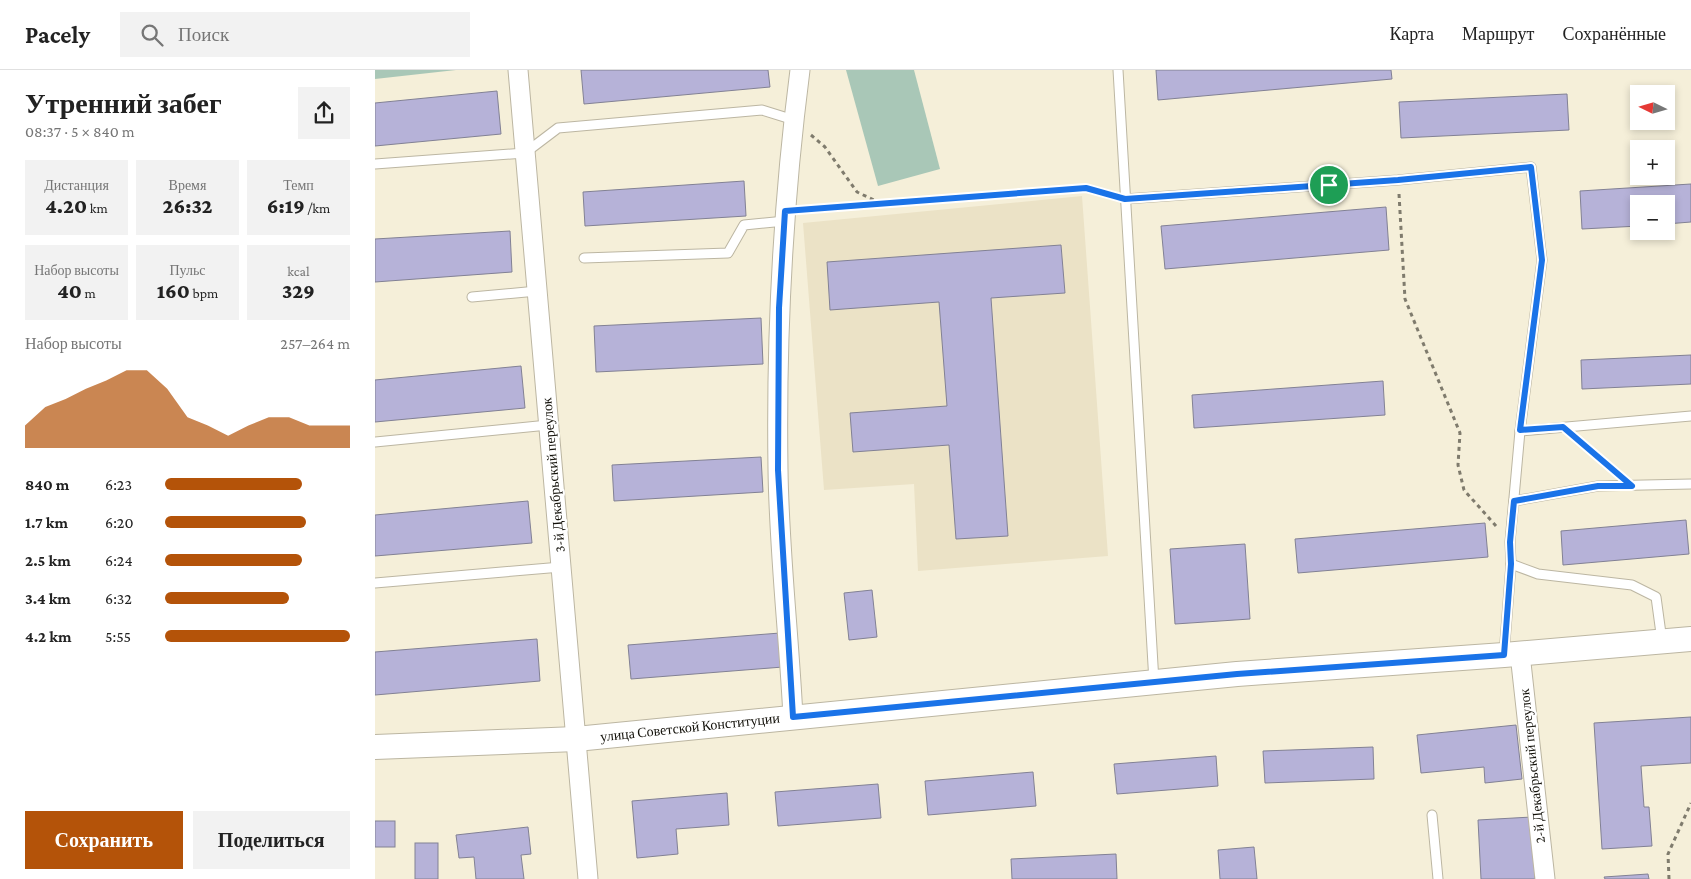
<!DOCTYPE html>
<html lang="ru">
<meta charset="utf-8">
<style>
:root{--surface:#fff;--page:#f2f2f2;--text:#222;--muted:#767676;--line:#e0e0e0;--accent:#b45309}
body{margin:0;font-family:"Crimson Pro",serif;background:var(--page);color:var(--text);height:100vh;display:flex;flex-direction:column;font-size:19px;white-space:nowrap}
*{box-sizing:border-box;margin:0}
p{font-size:16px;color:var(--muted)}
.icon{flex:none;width:28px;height:28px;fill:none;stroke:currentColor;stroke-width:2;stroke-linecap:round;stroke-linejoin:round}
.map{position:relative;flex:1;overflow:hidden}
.drawer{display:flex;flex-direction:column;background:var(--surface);width:375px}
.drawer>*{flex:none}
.needle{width:32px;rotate:275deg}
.controls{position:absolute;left:1255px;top:15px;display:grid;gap:10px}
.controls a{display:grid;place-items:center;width:45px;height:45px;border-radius:0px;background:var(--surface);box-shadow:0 2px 8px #0003;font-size:25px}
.pin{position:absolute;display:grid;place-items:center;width:42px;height:42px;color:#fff;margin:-21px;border:2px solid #fff;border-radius:50%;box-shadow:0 1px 5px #0007}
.round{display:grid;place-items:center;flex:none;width:52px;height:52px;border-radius:0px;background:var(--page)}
.summary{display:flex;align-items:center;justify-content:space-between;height:85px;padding:0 25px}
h1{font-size:28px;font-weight:800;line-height:38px}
.metrics{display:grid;grid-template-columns:repeat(3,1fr);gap:8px;height:85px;padding:5px 25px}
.metrics div{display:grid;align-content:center;border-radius:0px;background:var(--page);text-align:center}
.metrics b{font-size:21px;font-weight:800}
.metrics small{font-size:14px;font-weight:400}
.metrics p{font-size:14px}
.chart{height:140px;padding:10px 25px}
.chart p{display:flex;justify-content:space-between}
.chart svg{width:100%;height:90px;margin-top:5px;fill:var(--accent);opacity:.7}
.button{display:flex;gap:10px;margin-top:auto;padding:10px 25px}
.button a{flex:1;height:58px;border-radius:0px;background:var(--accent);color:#fff;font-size:20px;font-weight:800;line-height:58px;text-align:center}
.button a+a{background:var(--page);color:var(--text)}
ul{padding:0 25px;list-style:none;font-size:16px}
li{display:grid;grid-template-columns:80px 60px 1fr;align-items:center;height:38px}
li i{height:12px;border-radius:6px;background:var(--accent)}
header{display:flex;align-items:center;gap:30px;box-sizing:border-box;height:70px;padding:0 25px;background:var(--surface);border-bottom:1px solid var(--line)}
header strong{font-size:24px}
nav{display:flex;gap:28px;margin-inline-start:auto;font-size:18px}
.search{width:350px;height:45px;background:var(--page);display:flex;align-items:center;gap:12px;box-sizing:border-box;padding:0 18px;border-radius:0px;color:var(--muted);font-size:19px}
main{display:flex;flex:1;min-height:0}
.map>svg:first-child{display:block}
.built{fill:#ebe2c6}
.green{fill:#a9c7b7}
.building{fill:#b6b2d8;stroke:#828194}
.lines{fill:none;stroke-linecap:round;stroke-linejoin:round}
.service-casing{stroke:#bcb6a2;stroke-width:11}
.minor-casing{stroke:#bcb6a2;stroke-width:21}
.tertiary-casing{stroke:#bcb6a2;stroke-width:26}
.path{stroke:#7f7b6d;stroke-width:3;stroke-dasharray:4 4;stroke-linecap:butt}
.service{stroke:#fff;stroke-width:9}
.minor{stroke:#fff;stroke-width:19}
.tertiary{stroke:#fff;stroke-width:24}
.route-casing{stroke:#fff;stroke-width:10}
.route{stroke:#1a73e8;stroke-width:6}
.labels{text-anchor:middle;stroke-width:4.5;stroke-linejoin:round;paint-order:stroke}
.street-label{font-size:14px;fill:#121009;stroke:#fff}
</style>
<header>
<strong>Pacely</strong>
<div class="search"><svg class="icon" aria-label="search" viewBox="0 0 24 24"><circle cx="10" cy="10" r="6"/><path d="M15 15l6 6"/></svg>Поиск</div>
<nav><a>Карта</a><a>Маршрут</a><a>Сохранённые</a></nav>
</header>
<main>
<section class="drawer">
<div class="summary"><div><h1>Утренний забег</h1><p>08:37 · 5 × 840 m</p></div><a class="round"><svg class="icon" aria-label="share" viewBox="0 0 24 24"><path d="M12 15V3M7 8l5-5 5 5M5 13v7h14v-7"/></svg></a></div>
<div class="metrics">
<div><p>Дистанция</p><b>4.20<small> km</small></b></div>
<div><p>Время</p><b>26:32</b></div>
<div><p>Темп</p><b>6:19<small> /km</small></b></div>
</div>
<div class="metrics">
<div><p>Набор высоты</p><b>40<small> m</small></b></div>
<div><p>Пульс</p><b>160<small> bpm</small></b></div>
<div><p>kcal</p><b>329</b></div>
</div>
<div class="chart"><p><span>Набор высоты</span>257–264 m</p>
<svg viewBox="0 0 160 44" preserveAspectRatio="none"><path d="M0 44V33L10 24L20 20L30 15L40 11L50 6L60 6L70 15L80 29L90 33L100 38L110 33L120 29L130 29L140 33L150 33L160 33V44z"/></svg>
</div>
<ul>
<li><b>840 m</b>6:23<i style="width:74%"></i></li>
<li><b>1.7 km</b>6:20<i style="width:76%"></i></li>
<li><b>2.5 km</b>6:24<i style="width:74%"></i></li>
<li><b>3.4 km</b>6:32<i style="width:67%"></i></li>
<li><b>4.2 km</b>5:55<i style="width:100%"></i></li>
</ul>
<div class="button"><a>Сохранить</a><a>Поделиться</a></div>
</section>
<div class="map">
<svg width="1316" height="809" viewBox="0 0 1316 809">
<rect width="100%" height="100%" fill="#f5efd9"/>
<path class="built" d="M707,126l26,360 -190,15 -4,-87 -90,6 -21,-267z"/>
<g class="green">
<path d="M0,0h81l-81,9z"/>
<path d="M471,0h68l26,99 -62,17z"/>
</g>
<g class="building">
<path d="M206,0h187l2,17 -186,17z"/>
<path d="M781,0h235l1,9 -234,21z"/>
<path d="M122,21l4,43 -126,12v-43z"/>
<path d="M1192,24l2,36 -168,8 -2,-36z"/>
<path d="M369,111l2,35 -161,10 -2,-34z"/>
<path d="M1316,114v38l-25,2v-20h-27v22l-57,3 -2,-38z"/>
<path d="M1011,137l3,43 -224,19 -4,-43z"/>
<path d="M135,161l2,41 -137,10v-43z"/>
<path d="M686,175l4,48 -74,5 17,238 -52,3 -7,-94 -96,7 -3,-39 97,-7 -8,-104 -109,8 -3,-48z"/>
<path d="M386,248l2,46 -167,8 -2,-46z"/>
<path d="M1316,285v29l-109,5 -1,-29z"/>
<path d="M146,296l4,42 -150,14v-42z"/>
<path d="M1008,311l2,34 -191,13 -2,-33z"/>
<path d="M386,387l2,35 -149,9 -2,-36z"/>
<path d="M153,431l4,42 -157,13v-41z"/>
<path d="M1311,450l3,34 -126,11 -2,-34z"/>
<path d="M1110,453l3,34 -190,16 -3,-34z"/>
<path d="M870,474l5,75 -75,5 -5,-75z"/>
<path d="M497,520l5,47 -28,3 -5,-47z"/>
<path d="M405,563l3,34 -152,12 -3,-34z"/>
<path d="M162,569l3,42 -165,14v-43z"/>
<path d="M1316,647v46l-50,3 3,41h5l3,39 -50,3 -8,-126z"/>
<path d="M1141,655l6,54 -37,4 -1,-16 -63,6 -4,-38z"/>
<path d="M998,677l1,32 -109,4 -2,-32z"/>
<path d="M841,686l2,30 -101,8 -3,-30z"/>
<path d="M658,702l3,34 -108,9 -3,-34z"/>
<path d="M503,714l3,34 -103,8 -3,-34z"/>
<path d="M352,723l2,32 -53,4 2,25 -41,4 -5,-57z"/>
<path d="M1157,747l3,62h-54l-3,-59z"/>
<rect x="0" y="751" width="20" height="26"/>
<path d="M153,757l3,27 -10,1 3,24h-48l-2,-22 -15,1 -3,-23z"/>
<rect x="40" y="773" width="23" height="36"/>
<path d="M879,777l3,32h-37l-2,-29z"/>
<path d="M741,784l1,25h-105l-1,-20z"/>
<path d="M1273,804l1,5h-44l-1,-2z"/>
</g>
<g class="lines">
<g class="service-casing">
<g id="service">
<path d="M743,0l36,612"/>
<path d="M0,94l150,-11 33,-25 204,-18 32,10"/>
<path d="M750,129l273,-19 133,-13 11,93 -22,171 -10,111 1,22 -7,91"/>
<path d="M209,188l144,-5 16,-28 41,-4"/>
<path d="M97,227l65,-6"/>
<path d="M1145,361l171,-15"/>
<path d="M0,372l173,-17"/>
<path d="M1139,431l84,-15 93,-2"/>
<path d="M1136,494l27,10 94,11 24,12 6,44"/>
<path d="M0,513l186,-16"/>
<path d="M1057,745l6,64"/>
</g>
</g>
<g class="minor-casing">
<g id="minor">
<path d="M143,0l70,809"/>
<path d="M1145,584l25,225"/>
<path d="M418,647c-4,-82 -14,-165 -15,-248 -2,-134 5,-267 22,-399"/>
</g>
</g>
<g class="tertiary-casing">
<path id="tertiary" d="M0,677l201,-8 661,-65 267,-19 187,-16"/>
</g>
<g class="path">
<path d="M436,65l14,12 32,45 23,11"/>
<path d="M1024,124l6,105 55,134 -2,32 6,25 32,36"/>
<path d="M431,140l280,-22 24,7"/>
<path d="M1204,370l35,30"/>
<path d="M1294,809l-1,-25 23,-51"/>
</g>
<use href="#service" class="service"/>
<use href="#minor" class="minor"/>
<use href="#tertiary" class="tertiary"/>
</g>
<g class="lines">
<g class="route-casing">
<path id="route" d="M1156,97l11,93 -22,170 43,-3 69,59h-34l-84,15 -4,41 1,22 -7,91 -267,19 -444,43 -15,-247 1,-162 6,-97 301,-23 39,11 273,-19z"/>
</g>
<use href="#route" class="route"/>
</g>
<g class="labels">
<g class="street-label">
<text transform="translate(178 405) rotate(-95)" y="5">3-й Декабрьский переулок</text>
<text transform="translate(315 657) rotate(-6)" y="5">улица Советской Конституции</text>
<text transform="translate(1157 696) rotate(-96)" y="5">2-й Декабрьский переулок</text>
</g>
</g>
</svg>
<div class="controls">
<a><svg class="needle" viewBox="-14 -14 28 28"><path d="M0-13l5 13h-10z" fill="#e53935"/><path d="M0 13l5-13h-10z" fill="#767676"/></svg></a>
<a>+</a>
<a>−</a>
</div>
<div class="pin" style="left:954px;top:115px;background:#1e9e55"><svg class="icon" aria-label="arrive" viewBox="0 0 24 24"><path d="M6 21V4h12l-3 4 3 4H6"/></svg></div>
</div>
</main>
